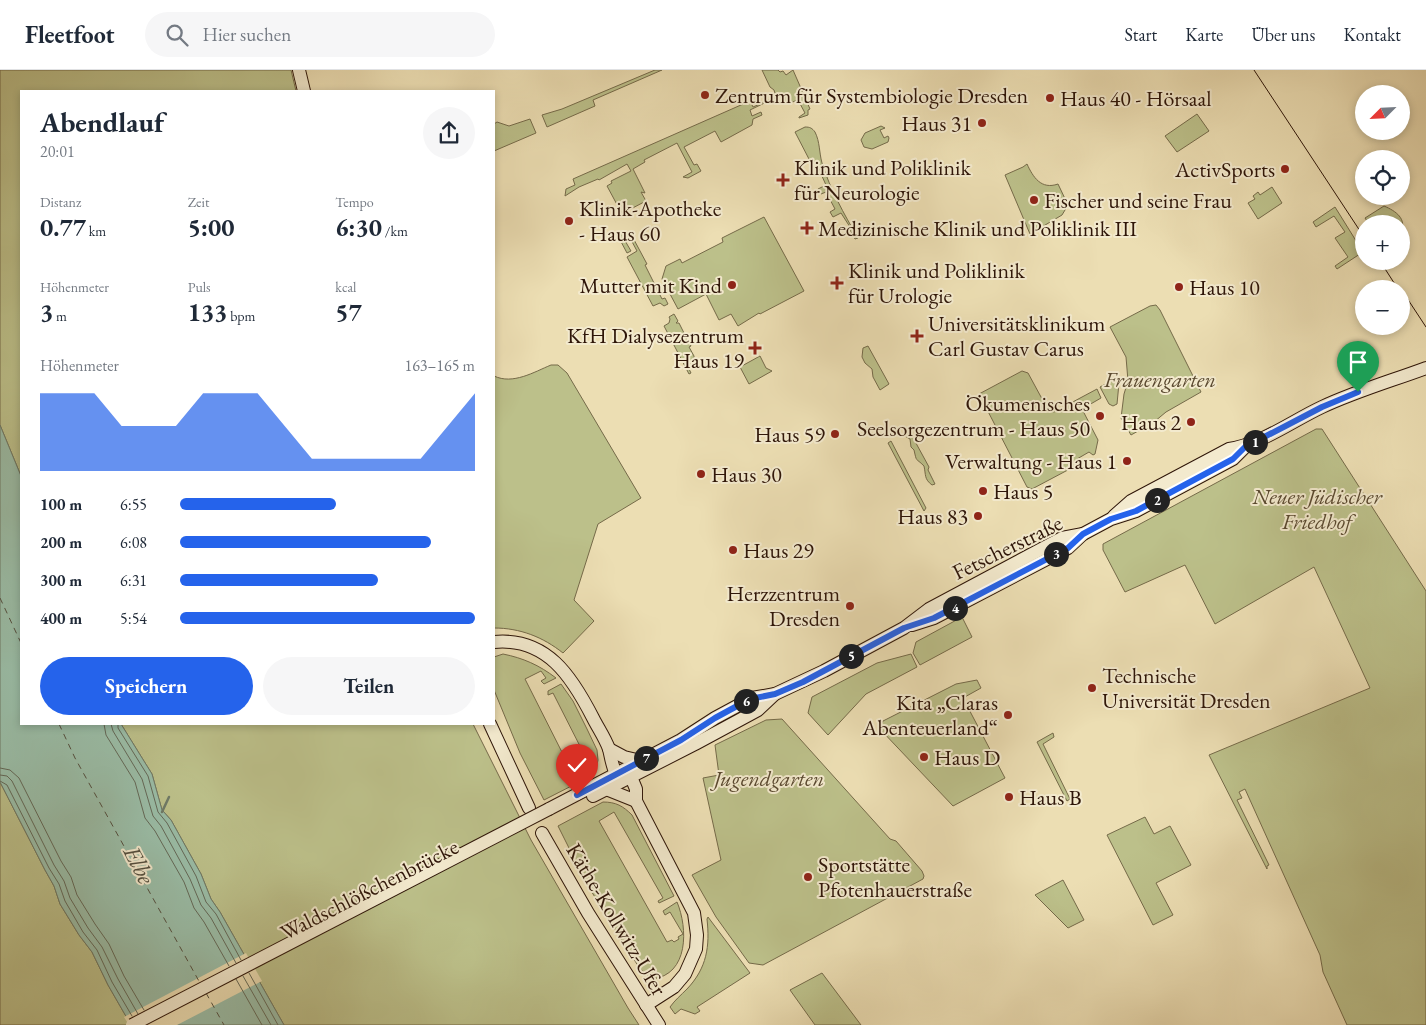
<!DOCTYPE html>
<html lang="de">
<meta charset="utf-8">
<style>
:root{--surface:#fff;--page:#f6f6f7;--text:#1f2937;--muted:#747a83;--line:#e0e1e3;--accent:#2563eb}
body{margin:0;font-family:"EB Garamond",serif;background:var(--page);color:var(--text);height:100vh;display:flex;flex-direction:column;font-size:19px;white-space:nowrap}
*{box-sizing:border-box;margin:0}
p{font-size:16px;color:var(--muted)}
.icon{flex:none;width:28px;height:28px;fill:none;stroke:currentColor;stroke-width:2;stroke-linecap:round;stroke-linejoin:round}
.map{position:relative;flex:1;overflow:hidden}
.panel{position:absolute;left:20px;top:20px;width:475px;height:635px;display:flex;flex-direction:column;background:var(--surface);border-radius:0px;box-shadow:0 2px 8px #0003}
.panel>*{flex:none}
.needle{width:32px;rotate:246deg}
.buttons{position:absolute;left:1355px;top:15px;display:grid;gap:10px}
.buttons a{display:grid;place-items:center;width:55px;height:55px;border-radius:50%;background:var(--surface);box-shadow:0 2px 8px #0003;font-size:25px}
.pin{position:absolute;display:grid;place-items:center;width:42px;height:42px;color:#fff;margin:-51px -21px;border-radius:50% 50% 50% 0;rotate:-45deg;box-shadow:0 0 5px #0007}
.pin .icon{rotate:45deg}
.km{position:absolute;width:25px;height:25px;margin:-12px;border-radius:50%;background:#222;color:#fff;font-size:14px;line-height:25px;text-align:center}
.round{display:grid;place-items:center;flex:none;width:52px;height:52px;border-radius:26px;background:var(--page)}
.headline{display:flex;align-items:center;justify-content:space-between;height:85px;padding:0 20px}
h1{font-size:28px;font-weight:700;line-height:38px}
.figures{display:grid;grid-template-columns:repeat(3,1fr);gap:8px;height:85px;padding:5px 20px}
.figures div{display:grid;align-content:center}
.figures b{font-size:25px;font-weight:700}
.figures small{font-size:14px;font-weight:400}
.figures p{font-size:14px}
.chart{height:140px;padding:10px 20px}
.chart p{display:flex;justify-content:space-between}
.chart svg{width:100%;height:90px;margin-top:5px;fill:var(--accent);opacity:.7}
.primary-button{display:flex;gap:10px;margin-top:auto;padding:10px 20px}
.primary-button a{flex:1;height:58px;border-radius:30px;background:var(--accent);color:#fff;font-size:20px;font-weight:700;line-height:58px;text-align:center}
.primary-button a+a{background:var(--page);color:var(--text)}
ul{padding:0 20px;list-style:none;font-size:16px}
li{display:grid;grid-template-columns:80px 60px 1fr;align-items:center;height:38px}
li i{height:12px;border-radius:6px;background:var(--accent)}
header{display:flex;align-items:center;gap:30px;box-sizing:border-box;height:70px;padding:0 25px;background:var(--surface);border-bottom:1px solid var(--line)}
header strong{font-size:24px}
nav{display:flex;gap:28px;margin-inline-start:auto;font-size:18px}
.search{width:350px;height:45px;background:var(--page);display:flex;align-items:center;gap:12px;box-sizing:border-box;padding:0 18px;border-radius:28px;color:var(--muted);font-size:19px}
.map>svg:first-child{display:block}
.green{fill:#bcc08a;stroke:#756a49}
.water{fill:#9abda7;stroke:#6f7a67}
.pier{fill:#ecdeb3}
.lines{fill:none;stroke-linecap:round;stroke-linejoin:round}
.shore{stroke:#646958;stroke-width:1}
.stream{stroke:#6f7a67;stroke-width:2.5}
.ferry{stroke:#545040;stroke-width:1;stroke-dasharray:6 5;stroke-linecap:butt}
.secondary-casing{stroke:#2e1508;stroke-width:14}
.secondary{stroke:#f3eace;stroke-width:12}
.tram{stroke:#2e1508;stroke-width:1}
.secondary-bridge-casing{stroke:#2e1508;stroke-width:14;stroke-linecap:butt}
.secondary-bridge{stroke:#f3eace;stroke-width:12}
.route-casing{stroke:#fff;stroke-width:10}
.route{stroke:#2563eb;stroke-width:6}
.poi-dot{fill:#8f2418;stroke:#f3eace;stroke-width:2}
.labels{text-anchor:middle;stroke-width:4;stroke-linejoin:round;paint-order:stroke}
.poi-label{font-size:22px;fill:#2e1508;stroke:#f3eace;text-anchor:start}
.park-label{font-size:22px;font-style:italic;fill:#59482f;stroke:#f3eace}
.street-label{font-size:22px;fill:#2e1508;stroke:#f3eace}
.water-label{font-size:24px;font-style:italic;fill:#545040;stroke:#f3eace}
</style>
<header>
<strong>Fleetfoot</strong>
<div class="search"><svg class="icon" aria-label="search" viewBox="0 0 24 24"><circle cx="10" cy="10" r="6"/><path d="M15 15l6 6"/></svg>Hier suchen</div>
<nav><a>Start</a><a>Karte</a><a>Über uns</a><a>Kontakt</a></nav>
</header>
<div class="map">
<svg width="1426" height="955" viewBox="0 0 1426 955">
<rect width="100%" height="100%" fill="#ecdeb3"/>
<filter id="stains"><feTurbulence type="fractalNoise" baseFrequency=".004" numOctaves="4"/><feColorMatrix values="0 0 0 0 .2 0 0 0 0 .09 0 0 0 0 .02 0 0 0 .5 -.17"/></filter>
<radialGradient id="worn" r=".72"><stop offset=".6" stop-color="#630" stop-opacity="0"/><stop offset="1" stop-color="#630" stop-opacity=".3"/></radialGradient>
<g class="green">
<path d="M0,0h291l5,21h-275v385l-21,-51z"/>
<path d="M655,0h7l-69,30 2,6 -48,21 -5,-12 20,-6z"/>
<path d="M762,0h16l2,2 3,-1 3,4 7,-5 17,39 -2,1v5l-9,3v-1l6,-4 -7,-13 -11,4 -8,-8 -29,14 2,6 9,-4 1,3 -9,4 -1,6 -31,17 -6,-11 -31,16 10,18 3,-1 4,7 -13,7 -5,-1 9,-5 -15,-29 -33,17 1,2 -12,7 12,24 -4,-1 5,9 -21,11h-4l-14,-26 5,-3 -1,-2 20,-10 -4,-7 -28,16 -1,-1 -19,8 -14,9 1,-7 9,-4 -2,-6 177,-78 3,6 23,-10 -2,-7 -4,-3z"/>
<path d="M1197,44l12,17 -32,21 -12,-16z"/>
<path d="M530,49l6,14 -42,18v-27l3,-2 12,4z"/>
<path d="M881,56l4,2 -5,2 4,8 4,-2 1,2 -1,4 -16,7 -8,-2 -3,-7 4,-7z"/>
<path d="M805,57c5,0 7,1 10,5 5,10 4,20 7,31 8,26 22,51 36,75l-3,1 -6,-11 1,-1 -9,-14 -8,4 -3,-5 5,-3 -9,-17 -5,2 -3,-5 8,-4 -5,-11 1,-1 -9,-13 -3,1 -15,-29z"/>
<path d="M1027,94c6,13 14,26 31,20l10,21 -6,10 -32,19 -25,-59 18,-8z"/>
<path d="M1272,117l10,16 -24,16 -10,-16 7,-4 -2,-3 5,-4 2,3z"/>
<path d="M1384,136c12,5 23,13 17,26v-8h-32l-4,-6z"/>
<path d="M1335,137l28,45 -26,17 -2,-3 13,-9 -13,-19 10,-6 -11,-16 -18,11 -3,-5z"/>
<path d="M764,147l40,74 -44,23 -1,-1 -21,13 -7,-12 -12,6 -13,-26 -28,15 -16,-30 4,-13 14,-7 2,4 41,-21 -1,-4z"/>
<path d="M627,163l5,3 15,28 -2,1 17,34 3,-1 3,6 -4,2 -4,-3 -7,3 -26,-49 10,-6 -8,-15 -5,3 7,12 -4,2 -9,-17z"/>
<path d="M1156,235l4,5 41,82 -35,20 -12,10 -23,13 -10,-17 3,-24 4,-13 -2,-24 -16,-30 40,-21z"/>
<path d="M674,244l4,7 -2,2h3l5,10 -2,3 2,2 2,-1 5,9 -2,1 5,9v5l-7,4 4,8 -2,1 -25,-48 5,-3 1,-4 -1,-2z"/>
<path d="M868,276l21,38 -9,6 -7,-13 -1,-8 -7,-6 -3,-6 1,-9z"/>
<path d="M760,286l6,12 6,3 -23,13 -9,-17z"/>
<path d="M551,295h7l9,8 74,125 -43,26 -24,76 20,21 -31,32c-20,-16 -43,-25 -69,-25v-252c19,9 40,-4 57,-11z"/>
<path d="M1022,301l6,2 19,35 7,4 43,-23 4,9 -19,11 16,31 -3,14 -2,1 -4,-3 -12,7 4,4 -49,26 -5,-2 -48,-93z"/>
<path d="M1113,310l6,3 -2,21 -4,2 -4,-2 -9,-17z"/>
<path d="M1316,359h6l104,162v434h-79l-24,-53 -3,-17 -75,-166 -6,3 3,6 -5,2 32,65 -2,1v3l-58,-114 161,-67 -56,-121 -99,57 -30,-59 -60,27 -22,-42v-6z"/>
<path d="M907,362l4,2 18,33 -1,3 7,14 -3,1c-8,-6 -6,-10 -8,-19 -9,-9 -7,-3 -10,-16l-3,-3 -1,-8 -7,-4z"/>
<path d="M891,371l35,67 -2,3 -36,-68z"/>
<path d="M962,547l10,20 -52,28 -7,-12 3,-11z"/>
<path d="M503,584c20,4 36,11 53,24l-12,6 -3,-3 5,-3 -5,-7 -16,8 46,91 12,-5 -2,-4 5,-3 -33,-65 -5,2v-4l13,-7 12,17 14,28 10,21 1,10 -2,9 -5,7 -47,24 -24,-47 -26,-63v-33z"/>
<path d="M911,584l6,13 -51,27 -38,41 -20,-22 4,-16 65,-34z"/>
<path d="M977,610l4,8 -18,10 42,80 -52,28 -74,-78 4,-7 73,-37z"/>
<path d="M782,649l108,120 6,2 26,30 2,5 -1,3 -160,86 -14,-2 -33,-46 -24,-42 29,-15 -18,-82 16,-3 -4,-30 51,-25z"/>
<path d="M121,654h352l58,116 97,168 11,17h-355l-64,-113 -9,-13 -10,-25 -30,-54 -9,-10 -10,-36z"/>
<path d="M1053,663l1,4 -11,7 27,55 -3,2 -30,-59z"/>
<path d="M0,712l45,88 9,16 6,18 19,31 13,17 16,33 23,40h-131z"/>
<path d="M603,732c13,0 20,4 29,13l42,81 -15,7 -1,-2 5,-3 -49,-86 -15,9 68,121 5,-2 2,2 5,-3 -1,-2 5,-3 -13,-22 -5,3 -2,-4 14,-9c11,26 12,73 -25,77l-12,-10 -52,-83 -30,-60z"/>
<path d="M1145,747l9,17 16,-8 21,39 -35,18 17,32 -20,10 -46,-90z"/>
<path d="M1063,810l21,40 -16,8 -33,-33z"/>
<path d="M708,847l42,56 -53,34 3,4 -5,3 -14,-5 -6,5 -5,-7c5,-7 11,-12 17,-18 20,-21 23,-43 20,-70z"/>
<path d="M822,903l39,52h-46l-25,-35z"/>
</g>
<path class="water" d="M0,355l21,51v248h100l31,50 10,36 9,10 30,54 10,25 9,13 64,113h-153l-23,-40 -16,-33 -13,-17 -19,-31 -6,-18 -9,-16 -45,-88z"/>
<path class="pier" d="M246,883l16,28 -85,44h-48l-5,-8z"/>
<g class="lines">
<g class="shore">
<path d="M104,654l2,11 29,47 10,36 10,13 29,51 10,26 10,14 25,44"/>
<path d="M111,654l2,7 29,48 11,37 8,10 29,53 11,26 10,13 25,45"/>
<path d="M118,654v4l30,48 10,36 9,11 29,53 10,26 10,12 25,46"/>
<path d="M0,698l10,2 9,8 42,83 10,16 6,18 18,29 14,20 15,32 20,34"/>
<path d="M0,705l7,1 5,5 42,84 10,16 6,17 18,30 14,19 16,32 20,35"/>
<path d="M0,711l7,4 42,83 10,16 6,17 18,31 14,18 15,32 20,34"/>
<path d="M249,903l29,52"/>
<path d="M243,906l28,49"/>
<path d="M236,909l26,46"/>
</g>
<path class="stream" d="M162,742l7,-15"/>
<g class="ferry">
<path d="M0,528l21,45"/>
<path d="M59,654l16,34 125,225"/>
<path d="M206,923l18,32"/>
</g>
<g class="secondary-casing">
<g id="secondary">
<path d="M299,0l5,21"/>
<path d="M1114,446l17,-15 98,-52c33,-5 63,-28 93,-42 34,-16 69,-26 104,-39"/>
<path d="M912,555l22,-7 134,-70 15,-14 28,-15 25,-8 97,-52 12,-12"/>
<path d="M494,572c53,-5 78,35 99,76 5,10 12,20 16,31 2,8 3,17 7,25"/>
<path d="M490,654l39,84"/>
<path d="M609,679l15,8 17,4"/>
<path d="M631,707l5,12v12l58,112 3,22 -1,14 -11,25 -11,13 -28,18"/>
<path d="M606,719l30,12"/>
<path d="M593,726l102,-52 63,-34 17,-16"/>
<path d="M549,739l132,-69 34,-22 37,-20 23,-4 49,-23 80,-43 25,-19 133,-71 21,-4"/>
<path d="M542,763l46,80 71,112"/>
</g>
</g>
<use href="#secondary" class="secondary"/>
<g class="tram">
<path d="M1254,0l110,167"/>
<path d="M1380,191l18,28"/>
<path d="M1401,219l25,38"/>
</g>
<g class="secondary-bridge-casing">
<path id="secondary-bridge" d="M132,955l417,-216"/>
</g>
<use href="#secondary-bridge" class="secondary-bridge"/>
</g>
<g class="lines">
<g class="route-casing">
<path id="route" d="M577,725l104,-55 34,-22 35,-19 25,-5 28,-12 101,-54 30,-10 134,-70 15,-14 28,-15 25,-8 97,-52 12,-12 77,-40 36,-15"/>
</g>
<use href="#route" class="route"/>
</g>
<g class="poi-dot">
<circle cx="705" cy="25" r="5"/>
<circle cx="1050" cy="28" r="5"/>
<circle cx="982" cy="53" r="5"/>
<circle cx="1285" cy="99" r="5"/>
<path d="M780.5 102.5h5v5h5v5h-5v5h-5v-5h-5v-5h5z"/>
<circle cx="1034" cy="130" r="5"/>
<circle cx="569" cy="151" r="5"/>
<path d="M804.5 150.5h5v5h5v5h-5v5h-5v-5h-5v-5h5z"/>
<path d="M834.5 205.5h5v5h5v5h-5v5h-5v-5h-5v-5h5z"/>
<circle cx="732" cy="215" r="5"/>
<circle cx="1179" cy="217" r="5"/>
<path d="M914.5 258.5h5v5h5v5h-5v5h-5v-5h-5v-5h5z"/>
<path d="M752.5 270.5h5v5h5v5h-5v5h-5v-5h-5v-5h5z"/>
<circle cx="1100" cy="346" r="5"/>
<circle cx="1191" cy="352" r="5"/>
<circle cx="835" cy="364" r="5"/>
<circle cx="1127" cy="391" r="5"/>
<circle cx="701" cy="404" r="5"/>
<circle cx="983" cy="421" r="5"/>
<circle cx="978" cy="446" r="5"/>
<circle cx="733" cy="480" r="5"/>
<circle cx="850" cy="536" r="5"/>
<circle cx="1092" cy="618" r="5"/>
<circle cx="1008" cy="645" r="5"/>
<circle cx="924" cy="687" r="5"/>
<circle cx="1009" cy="727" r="5"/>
<circle cx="808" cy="807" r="5"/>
</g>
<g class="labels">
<g class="poi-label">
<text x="715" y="33">Zentrum für Systembiologie Dresden</text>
<text x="1060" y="36">Haus 40 - Hörsaal</text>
<text x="972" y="61" text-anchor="end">Haus 31</text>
<text x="794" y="105">Klinik und Poliklinik<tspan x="794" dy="25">für Neurologie</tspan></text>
<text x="1275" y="107" text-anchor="end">ActivSports</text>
<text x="1044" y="138">Fischer und seine Frau</text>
<text x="579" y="146">Klinik-Apotheke<tspan x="579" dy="25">- Haus 60</tspan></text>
<text x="818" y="166">Medizinische Klinik und Poliklinik III</text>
<text x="848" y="208">Klinik und Poliklinik<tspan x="848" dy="25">für Urologie</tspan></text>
<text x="722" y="223" text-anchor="end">Mutter mit Kind</text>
<text x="1189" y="225">Haus 10</text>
<text x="928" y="261">Universitätsklinikum<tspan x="928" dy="25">Carl Gustav Carus</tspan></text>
<text x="744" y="273" text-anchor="end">KfH Dialysezentrum<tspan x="744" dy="25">Haus 19</tspan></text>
<text x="1090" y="341" text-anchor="end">Ökumenisches<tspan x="1090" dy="25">Seelsorgezentrum - Haus 50</tspan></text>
<text x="1181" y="360" text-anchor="end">Haus 2</text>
<text x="825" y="372" text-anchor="end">Haus 59</text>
<text x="1117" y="399" text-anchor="end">Verwaltung - Haus 1</text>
<text x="711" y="412">Haus 30</text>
<text x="993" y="429">Haus 5</text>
<text x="968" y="454" text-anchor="end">Haus 83</text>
<text x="743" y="488">Haus 29</text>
<text x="840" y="531" text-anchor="end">Herzzentrum<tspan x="840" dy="25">Dresden</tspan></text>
<text x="1102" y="613">Technische<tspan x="1102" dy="25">Universität Dresden</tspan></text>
<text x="998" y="640" text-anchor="end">Kita „Claras<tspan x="998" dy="25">Abenteuerland“</tspan></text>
<text x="934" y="695">Haus D</text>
<text x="1019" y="735">Haus B</text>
<text x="818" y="802">Sportstätte<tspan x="818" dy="25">Pfotenhauerstraße</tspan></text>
</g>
<g class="park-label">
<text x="1160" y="317">Frauengarten</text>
<text x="1317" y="434">Neuer Jüdischer<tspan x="1317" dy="25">Friedhof</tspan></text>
<text x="769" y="716">Jugendgarten</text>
</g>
<g class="street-label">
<text transform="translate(1007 477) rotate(-26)" y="8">Fetscherstraße</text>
<text transform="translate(369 819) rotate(-27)" y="8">Waldschlößchenbrücke</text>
<text transform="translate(617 849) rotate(59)" y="8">Käthe-Kollwitz-Ufer</text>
</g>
<g class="water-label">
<text transform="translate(139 795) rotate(63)" y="8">Elbe</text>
</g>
</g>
<rect width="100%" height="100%" filter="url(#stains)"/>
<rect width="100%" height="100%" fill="url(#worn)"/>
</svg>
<div class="buttons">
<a><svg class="needle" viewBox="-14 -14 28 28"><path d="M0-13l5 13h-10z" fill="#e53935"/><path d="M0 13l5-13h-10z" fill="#747a83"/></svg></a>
<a><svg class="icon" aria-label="locate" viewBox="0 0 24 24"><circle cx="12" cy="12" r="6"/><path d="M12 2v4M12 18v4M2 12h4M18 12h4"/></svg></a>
<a>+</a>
<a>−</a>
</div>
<div class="pin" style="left:1358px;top:322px;background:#1e9e55"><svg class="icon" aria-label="arrive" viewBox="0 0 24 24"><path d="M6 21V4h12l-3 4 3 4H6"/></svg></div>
<div class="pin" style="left:577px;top:725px;background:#d93025"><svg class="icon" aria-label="check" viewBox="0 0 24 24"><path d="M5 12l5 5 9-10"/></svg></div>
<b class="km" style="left:1255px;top:372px">1</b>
<b class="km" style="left:1157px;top:430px">2</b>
<b class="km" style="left:1056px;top:484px">3</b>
<b class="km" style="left:955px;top:538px">4</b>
<b class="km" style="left:851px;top:586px">5</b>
<b class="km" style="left:746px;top:631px">6</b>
<b class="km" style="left:646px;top:688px">7</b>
<section class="panel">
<div class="headline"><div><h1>Abendlauf</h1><p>20:01</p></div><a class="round"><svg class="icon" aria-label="share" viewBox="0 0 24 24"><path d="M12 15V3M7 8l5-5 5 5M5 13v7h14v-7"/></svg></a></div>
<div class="figures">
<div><p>Distanz</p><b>0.77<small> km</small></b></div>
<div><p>Zeit</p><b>5:00</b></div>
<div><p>Tempo</p><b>6:30<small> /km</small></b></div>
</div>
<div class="figures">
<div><p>Höhenmeter</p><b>3<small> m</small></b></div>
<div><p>Puls</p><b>133<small> bpm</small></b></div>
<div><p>kcal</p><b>57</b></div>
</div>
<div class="chart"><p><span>Höhenmeter</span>163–165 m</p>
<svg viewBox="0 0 160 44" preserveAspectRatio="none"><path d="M0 44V6L10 6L20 6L30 22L40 22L50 22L60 6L70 6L80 6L90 22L100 38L110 38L120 38L130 38L140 38L150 22L160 6V44z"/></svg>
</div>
<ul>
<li><b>100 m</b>6:55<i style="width:53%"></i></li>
<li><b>200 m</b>6:08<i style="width:85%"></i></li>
<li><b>300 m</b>6:31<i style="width:67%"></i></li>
<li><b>400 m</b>5:54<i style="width:100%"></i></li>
</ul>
<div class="primary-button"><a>Speichern</a><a>Teilen</a></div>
</section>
</div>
